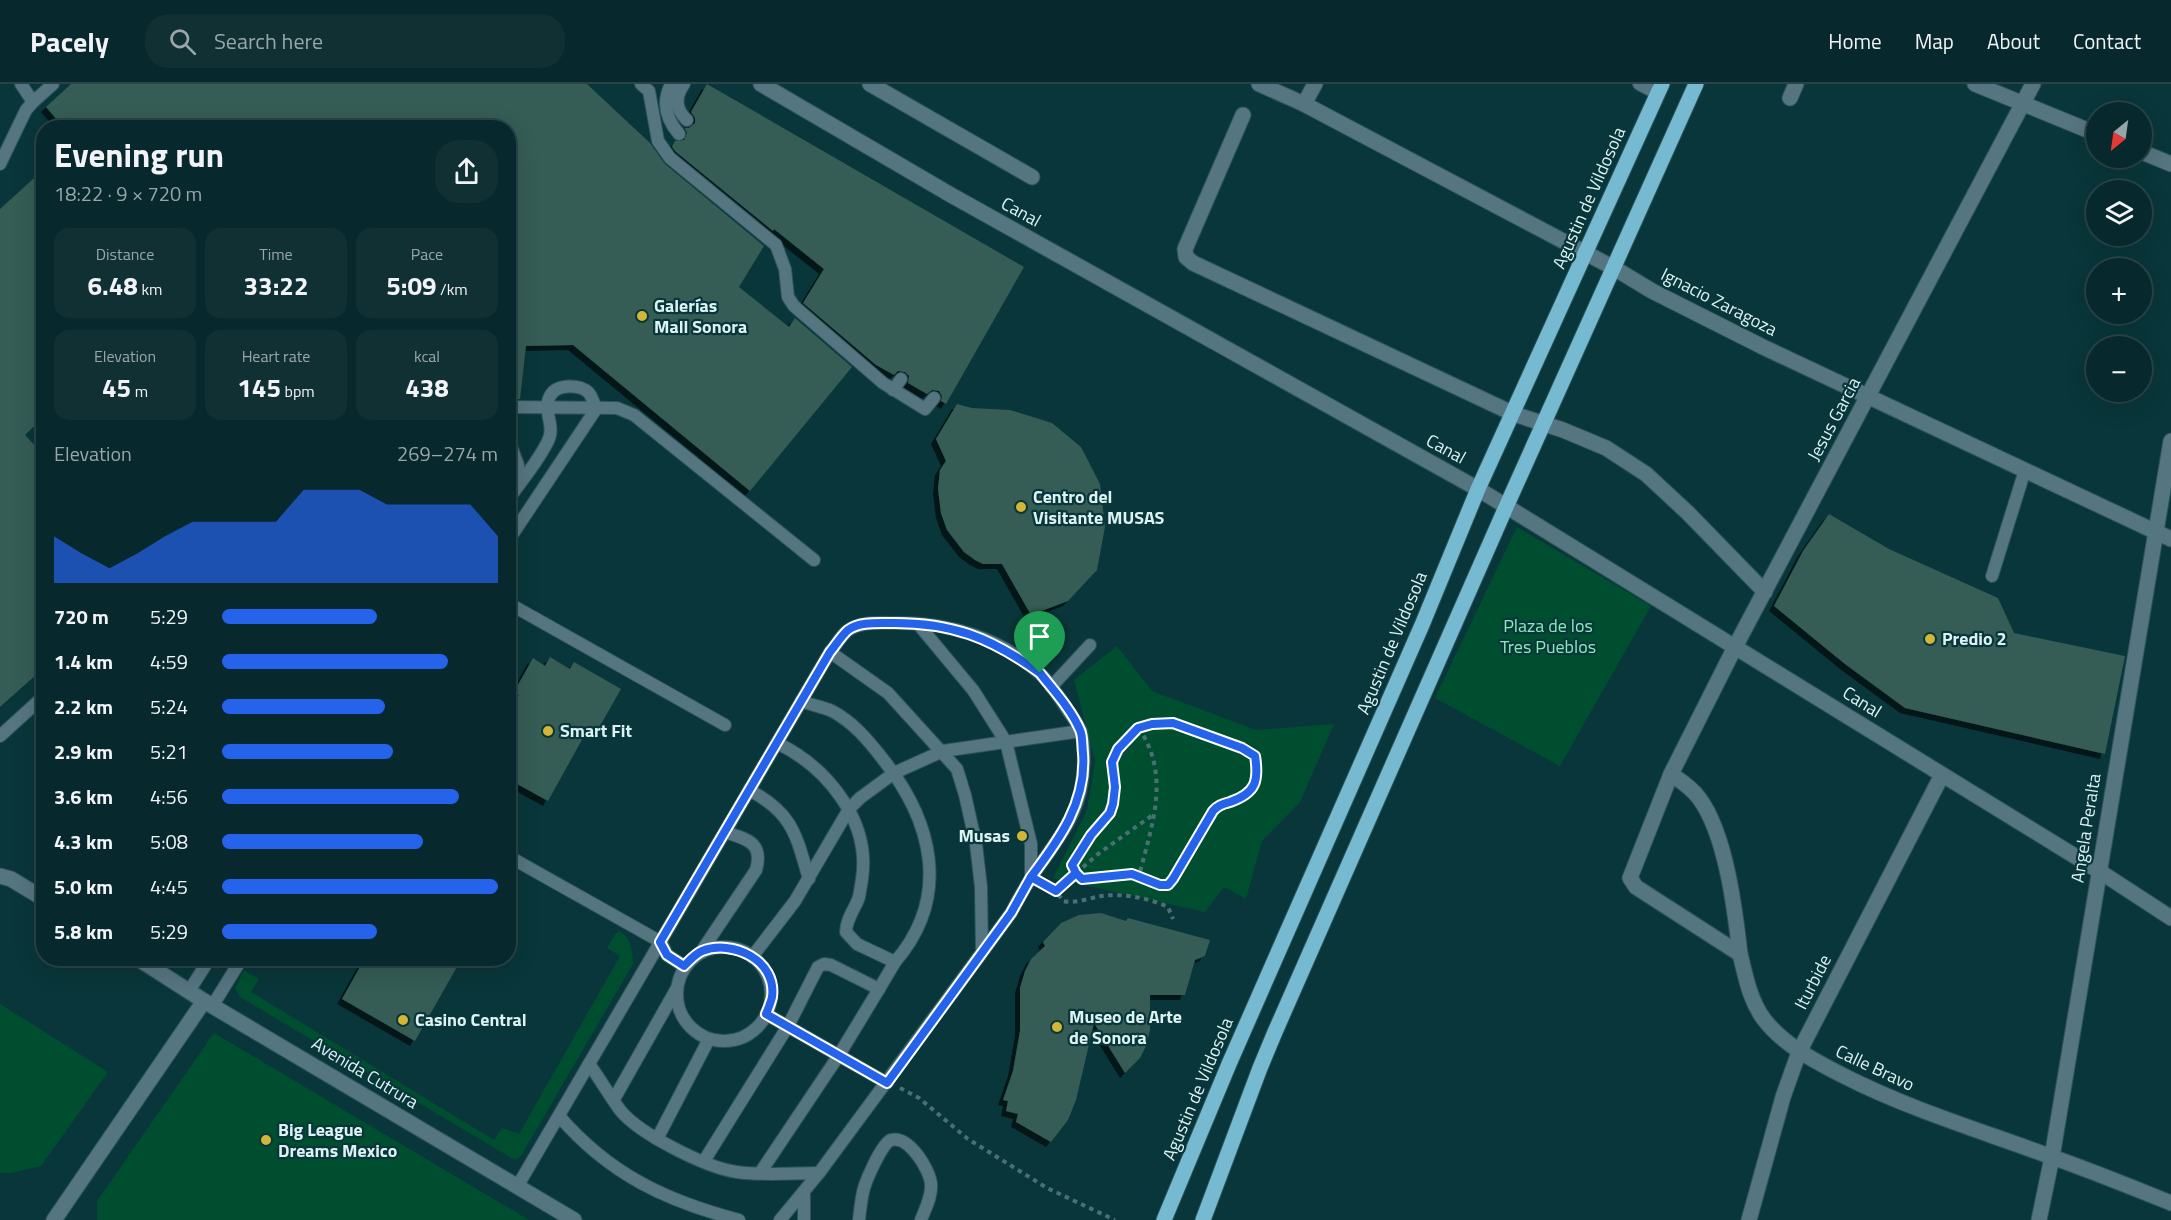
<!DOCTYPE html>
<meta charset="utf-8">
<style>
:root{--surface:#07282c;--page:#103034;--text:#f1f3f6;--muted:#98a6a9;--line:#284448;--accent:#2563eb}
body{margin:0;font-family:"Titillium Web",sans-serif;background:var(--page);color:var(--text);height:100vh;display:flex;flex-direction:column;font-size:22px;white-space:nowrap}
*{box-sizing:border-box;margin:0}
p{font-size:20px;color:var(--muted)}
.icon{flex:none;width:33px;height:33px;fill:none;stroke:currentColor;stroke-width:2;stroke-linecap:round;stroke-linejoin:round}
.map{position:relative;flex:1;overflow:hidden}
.drawer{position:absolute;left:36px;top:36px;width:480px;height:846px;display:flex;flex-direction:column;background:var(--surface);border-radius:24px;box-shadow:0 6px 24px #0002,0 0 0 2px var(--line)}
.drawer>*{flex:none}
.needle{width:39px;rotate:209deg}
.fabs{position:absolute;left:2086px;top:18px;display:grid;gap:12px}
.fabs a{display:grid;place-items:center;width:66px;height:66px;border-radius:50%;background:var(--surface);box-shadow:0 6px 24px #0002,0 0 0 2px var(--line);font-size:30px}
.pin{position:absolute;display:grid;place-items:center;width:51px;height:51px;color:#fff;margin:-62px -26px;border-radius:50% 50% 50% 0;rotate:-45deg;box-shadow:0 0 6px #0007}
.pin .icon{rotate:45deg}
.round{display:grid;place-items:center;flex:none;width:63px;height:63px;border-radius:24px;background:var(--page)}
.summary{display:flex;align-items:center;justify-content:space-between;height:102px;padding:0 18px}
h1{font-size:33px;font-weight:700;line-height:45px}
.metrics{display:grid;grid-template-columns:repeat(3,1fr);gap:9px;height:102px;padding:6px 18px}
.metrics div{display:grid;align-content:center;border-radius:15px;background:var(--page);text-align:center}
.metrics b{font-size:26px;font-weight:700}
.metrics small{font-size:16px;font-weight:400}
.metrics p{font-size:16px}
.chart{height:168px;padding:12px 18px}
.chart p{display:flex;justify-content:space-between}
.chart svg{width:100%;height:108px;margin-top:6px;fill:var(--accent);opacity:.7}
ul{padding:0 18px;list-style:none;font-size:20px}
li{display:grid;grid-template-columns:96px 72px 1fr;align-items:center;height:45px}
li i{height:15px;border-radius:8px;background:var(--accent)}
header{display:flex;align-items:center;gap:36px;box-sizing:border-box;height:84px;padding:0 30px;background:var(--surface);border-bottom:2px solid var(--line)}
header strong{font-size:28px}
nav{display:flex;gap:33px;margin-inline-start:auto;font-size:21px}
.search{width:420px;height:54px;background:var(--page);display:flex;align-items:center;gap:15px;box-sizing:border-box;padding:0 21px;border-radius:24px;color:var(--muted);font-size:22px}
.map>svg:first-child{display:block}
.green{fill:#004e30}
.building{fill:#345b54;filter:url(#shadow)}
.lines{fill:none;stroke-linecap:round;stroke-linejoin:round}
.service-casing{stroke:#2b5458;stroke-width:14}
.minor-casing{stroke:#2b5458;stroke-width:17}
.tertiary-casing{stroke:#2b5458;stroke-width:17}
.primary-casing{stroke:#2b5458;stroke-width:17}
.path{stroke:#4a7073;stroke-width:4;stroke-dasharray:4.5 4.5;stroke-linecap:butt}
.service{stroke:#557581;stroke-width:12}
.minor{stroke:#557581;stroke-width:15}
.tertiary{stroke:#557581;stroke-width:15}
.primary{stroke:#76bad2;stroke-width:15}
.route-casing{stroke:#fff;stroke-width:12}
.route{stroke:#2563eb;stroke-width:8}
.poi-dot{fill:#d3b635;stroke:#09363a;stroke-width:2}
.labels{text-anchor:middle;stroke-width:4.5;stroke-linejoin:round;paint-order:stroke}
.street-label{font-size:18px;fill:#dcf2f3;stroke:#09363a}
.poi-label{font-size:18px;font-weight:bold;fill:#dcf2f3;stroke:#09363a;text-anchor:start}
.park-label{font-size:18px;fill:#88ebb7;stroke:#09363a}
</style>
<header>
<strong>Pacely</strong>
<div class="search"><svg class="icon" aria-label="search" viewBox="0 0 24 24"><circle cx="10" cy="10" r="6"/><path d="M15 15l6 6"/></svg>Search here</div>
<nav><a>Home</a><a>Map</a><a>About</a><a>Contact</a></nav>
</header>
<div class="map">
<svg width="2171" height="1136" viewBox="0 0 2171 1136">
<defs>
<filter id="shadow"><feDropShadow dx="-5" dy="5" stdDeviation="0" flood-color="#0009"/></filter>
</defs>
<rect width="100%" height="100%" fill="#09363a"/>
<g class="green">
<path d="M1517,443l134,79 -91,160 -125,-68z"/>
<path d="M1117,562l35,45 104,39 78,-6 -34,78 -38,39 -16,58 -22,-12 -19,25 -152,-34 34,-68 8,-49 -21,-81z"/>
<path d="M619,847c12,7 14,21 14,33l-112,192 -6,4 -275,-163 -5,-9 9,-18 15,9 -8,13 243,148 8,-12 17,6 101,-178 -13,-8 8,-14z"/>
<path d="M0,920l108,68 -67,94 -30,7h-11z"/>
<path d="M214,949l315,187h-432v-19z"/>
</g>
<g class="building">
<path d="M71,0h516l63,59 15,21 99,82 -25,41 50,40 6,-9 57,49 -102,124 -177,-146 -47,1 -6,53h-12v-271h-444l-18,-21z"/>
<path d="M707,0l317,183 -78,137 -5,-3 1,-5 -3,-5 -7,-1 -5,4 -19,-11 1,-7 -4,-4 -7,-1 -4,4 -18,-10 -73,-62 21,-34 -50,-40 -1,2 -97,-79 -4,-5 3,-6 9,-1 3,-7 -2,-5h4l6,-5v-5l-4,-6z"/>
<path d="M44,85v248l-19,18 19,20v213l-44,39v-498z"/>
<path d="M957,320l15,4 38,2 42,13 29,24 19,37 5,43 -8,43 -29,31 -37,14 -29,-51h-19l-8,-4 -11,-8 -17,-22 -6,-17 -3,-24 2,-19 6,-9 -10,-22z"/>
<path d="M1829,430l60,35 109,49 16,35 111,23 -20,98 -200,-46 -60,-44 -71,-58 29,-55z"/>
<path d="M550,573l20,12 4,-7 47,27 -25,44 -8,-4 -40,72 -40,-22v-66l11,-18 -5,-3 19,-34 12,8z"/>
<path d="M1101,829l25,8 2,-3 82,22 -5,16 -10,4 -10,35h-35v35l-4,16 -6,12 -15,15 -31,-50 -18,77 -8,20 -17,22 -35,-20 2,-8 -12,-3 2,-10 -5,-1 10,-29 7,-40v-43l5,-17 6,-12 14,-13 -2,-4 18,-19 18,-8z"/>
<path d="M365,874h97l-47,83 -73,-42z"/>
</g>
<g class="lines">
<g class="service-casing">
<g id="service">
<path d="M21,0l12,18 20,-18"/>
<path d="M641,0l8,7 9,50 12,17 106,87 9,24 3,28 6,9 89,77 42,26 9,-11"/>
<path d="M671,0c-9,18 -5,35 8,50"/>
<path d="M684,0c-9,13 -9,25 3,36"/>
<path d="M1639,0l19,10"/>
<path d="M0,80l26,-54 7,-8"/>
<path d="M893,306l8,-11"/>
<path d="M508,323l109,1 17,7 180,145"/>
<path d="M508,354l10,27 1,19"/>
<path d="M508,416c13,-19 30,-38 40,-59 8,-15 -6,-30 2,-45 6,-12 29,-12 38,-4 4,4 6,11 8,17"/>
<path d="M508,457l88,-132"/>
<path d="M1992,492l33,-106"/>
<path d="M508,519l217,122"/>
<path d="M918,540l55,66 33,52 25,102v33"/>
<path d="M830,568l58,41 69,76 8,26 11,49 5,43 1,65"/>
<path d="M1051,603l39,-42"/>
<path d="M0,652l44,-40"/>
<path d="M777,659c50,24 94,78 85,136 -1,6 -2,13 -3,18 -4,12 -13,22 -13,35l11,12 38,18c57,-66 37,-142 -13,-204 -14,-18 -29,-36 -50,-47 -9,-4 -21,-6 -31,-10"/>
<path d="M749,706c44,23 47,45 60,89"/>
<path d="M508,772l153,86 6,13 17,11"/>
<circle cx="724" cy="910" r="47"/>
<path d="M701,868l55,-82c8,-28 -10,-31 -31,-38"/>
<path d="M752,873l43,-56 54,-92 11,-11 34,-25 49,-22 138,-20"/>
<path d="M879,905l16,-27"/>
<path d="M189,907l21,-33"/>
<path d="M213,921l29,-47"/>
<path d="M766,930l121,69"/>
<path d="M589,980c11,15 20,31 31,46 19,24 87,58 117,62 26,4 56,1 82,1"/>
<path d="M614,1015l63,-111"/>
<path d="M559,1032c50,58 107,85 180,104"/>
<path d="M657,1055l52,-100"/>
<path d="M704,1077l84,-135 30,-59 6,-3 7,1 48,24 -40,66 -79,118"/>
<path d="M517,1103l313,-535c6,-7 11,-16 17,-21 13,-10 34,-8 49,-8 51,-1 105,15 143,50 11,9 20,24 28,36 4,7 12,15 14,23 4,15 3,35 1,50 -5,38 -31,65 -51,96 -7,11 -14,23 -20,35l-192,260 -39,47"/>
<path d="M804,1136v-27"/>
<path d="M859,1136c1,-9 2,-19 4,-28 2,-10 19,-49 28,-52 18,-5 39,30 40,44 1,13 -6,25 -10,36"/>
</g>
</g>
<g class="minor-casing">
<g id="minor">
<path d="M761,0l190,111 527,294 621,382 72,47"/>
<path d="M870,0l162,93"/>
<path d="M1259,0l45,20 310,164 38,23 111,56 408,192"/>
<path d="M1975,0l122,50"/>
<path d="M2033,0l-298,563 -64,127 -41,104 6,9 104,67c6,23 9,44 23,64 20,27 52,43 81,58 67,34 138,55 208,81 40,14 79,30 119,46"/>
<path d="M1790,14l6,-14"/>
<path d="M1304,20l11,-20"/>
<path d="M1243,31l-58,134 1,8 7,6 321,151 49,16 43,18 40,26 42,39 77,79"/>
<path d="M2142,68l29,12"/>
<path d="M1671,690c10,7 21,14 28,24 27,36 36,112 41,156"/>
<path d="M54,1136l150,-219"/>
<path d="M1749,1136l34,-123 16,-45 143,-277"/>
<path d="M2039,1136l13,-63 119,-716"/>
</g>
</g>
<g class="tertiary-casing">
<g id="tertiary">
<path d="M0,792l11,3 33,20"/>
<path d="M137,874l67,43 370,219"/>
</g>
</g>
<g class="primary-casing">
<g id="primary">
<path d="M1164,1136l65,-156 193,-439 56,-136 184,-405"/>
<path d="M1203,1136l57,-152 15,-36 231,-525 190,-423"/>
</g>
</g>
<g class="path">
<path d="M1173,639l69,25 13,8c4,25 1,37 -25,46 -7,2 -12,3 -17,9l-40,68 -5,6h-8l-28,-11 -50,5c-6,-4 -9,-7 -10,-14l19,-30 19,-22 3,-9 2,-17 -3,-25 6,-13 21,-21 13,-4z"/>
<path d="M1139,644c32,49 13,96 0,148"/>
<path d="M1044,800l12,7 7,10c13,3 26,-3 38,-5 22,-3 47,2 67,11l5,12"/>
<path d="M1056,807l42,-37 56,-40"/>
<path d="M900,1004l19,10 49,41 79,49 68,32"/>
</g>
<use href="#service" class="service"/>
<use href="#minor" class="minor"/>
<use href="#tertiary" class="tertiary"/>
<use href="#primary" class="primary"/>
</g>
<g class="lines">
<g class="route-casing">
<path id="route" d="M1040,589c-50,-36 -89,-51 -151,-50 -14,0 -30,-1 -41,7 -7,6 -12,15 -18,22l-170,290 7,13 17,11c5,-5 11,-12 18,-15 30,-12 75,9 70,46 -1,5 -4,12 -6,17l121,69 124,-170 20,-36 25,14 20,-18 6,6 50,-5 28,11h8l5,-6 40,-68c5,-6 10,-7 17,-9 26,-9 29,-21 25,-46l-13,-8 -69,-25 -21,1 -14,4 -20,21 -6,13 3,25 -2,17 -3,9 -19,22 -19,30 4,8 -20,18 -25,-14c28,-37 56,-75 52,-124 -1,-7 0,-17 -3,-23 -9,-21 -26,-39 -40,-57"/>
</g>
<use href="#route" class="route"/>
</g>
<g class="poi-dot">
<circle cx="642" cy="232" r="6"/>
<circle cx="1021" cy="423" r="6"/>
<circle cx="1930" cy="555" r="6"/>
<circle cx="548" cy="647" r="6"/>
<circle cx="1022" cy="752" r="6"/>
<circle cx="403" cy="936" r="6"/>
<circle cx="1057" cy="943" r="6"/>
<circle cx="266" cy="1056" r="6"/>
</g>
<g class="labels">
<g class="street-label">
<text transform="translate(1589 114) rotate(-66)" y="6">Agustin de Vildosola</text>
<text transform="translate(1021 128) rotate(29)" y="6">Canal</text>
<text transform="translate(1719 218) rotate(27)" y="6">Ignacio Zaragoza</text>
<text transform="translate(1834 335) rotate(-62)" y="6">Jesus Garcia</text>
<text transform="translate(1446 365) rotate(29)" y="6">Canal</text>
<text transform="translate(1392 559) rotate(-67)" y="6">Agustin de Vildosola</text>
<text transform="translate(1862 618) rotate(32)" y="6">Canal</text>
<text transform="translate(2086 744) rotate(-81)" y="6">Angela Peralta</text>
<text transform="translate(1813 898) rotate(-63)" y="6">Iturbide</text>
<text transform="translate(1875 984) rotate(25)" y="6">Calle Bravo</text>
<text transform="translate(365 989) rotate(31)" y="6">Avenida Cutrura</text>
<text transform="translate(1198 1005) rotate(-67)" y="6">Agustin de Vildosola</text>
</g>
<g class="poi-label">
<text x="654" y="228">Galerías<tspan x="654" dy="21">Mall Sonora</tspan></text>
<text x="1033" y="419">Centro del<tspan x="1033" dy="21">Visitante MUSAS</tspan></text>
<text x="1942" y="561">Predio 2</text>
<text x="560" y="653">Smart Fit</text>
<text x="1010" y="758" text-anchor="end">Musas</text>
<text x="1069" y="939">Museo de Arte<tspan x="1069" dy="21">de Sonora</tspan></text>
<text x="415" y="942">Casino Central</text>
<text x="278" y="1052">Big League<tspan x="278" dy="21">Dreams Mexico</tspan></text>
</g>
<g class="park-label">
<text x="1548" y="548">Plaza de los<tspan x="1548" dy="21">Tres Pueblos</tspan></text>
</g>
</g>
</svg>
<div class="fabs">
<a><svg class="needle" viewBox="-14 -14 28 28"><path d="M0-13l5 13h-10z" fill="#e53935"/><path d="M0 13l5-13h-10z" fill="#98a6a9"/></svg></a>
<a><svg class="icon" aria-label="layers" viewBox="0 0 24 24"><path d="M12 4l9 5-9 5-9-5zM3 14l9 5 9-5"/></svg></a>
<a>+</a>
<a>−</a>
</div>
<div class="pin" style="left:1040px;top:589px;background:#1e9e55"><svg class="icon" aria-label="arrive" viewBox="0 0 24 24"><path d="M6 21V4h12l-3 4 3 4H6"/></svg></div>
<section class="drawer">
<div class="summary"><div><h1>Evening run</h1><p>18:22 · 9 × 720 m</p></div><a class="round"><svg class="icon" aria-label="share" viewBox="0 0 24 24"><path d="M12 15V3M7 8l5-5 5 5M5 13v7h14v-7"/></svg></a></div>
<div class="metrics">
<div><p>Distance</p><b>6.48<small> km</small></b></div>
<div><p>Time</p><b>33:22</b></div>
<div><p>Pace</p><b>5:09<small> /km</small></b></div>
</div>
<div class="metrics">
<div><p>Elevation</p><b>45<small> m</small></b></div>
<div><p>Heart rate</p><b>145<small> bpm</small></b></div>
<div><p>kcal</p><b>438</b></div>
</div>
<div class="chart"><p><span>Elevation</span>269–274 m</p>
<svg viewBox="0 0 160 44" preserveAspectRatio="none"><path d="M0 44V25L10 32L20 38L30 32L40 25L50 19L60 19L70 19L80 19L90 6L100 6L110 6L120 12L130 12L140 12L150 12L160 25V44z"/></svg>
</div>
<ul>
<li><b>720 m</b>5:29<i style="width:56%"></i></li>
<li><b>1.4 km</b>4:59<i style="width:82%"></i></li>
<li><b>2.2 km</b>5:24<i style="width:59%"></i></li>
<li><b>2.9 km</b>5:21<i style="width:62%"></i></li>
<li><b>3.6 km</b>4:56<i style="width:86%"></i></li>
<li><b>4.3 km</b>5:08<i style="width:73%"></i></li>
<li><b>5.0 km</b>4:45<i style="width:100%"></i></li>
<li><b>5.8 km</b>5:29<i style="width:56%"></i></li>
</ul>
</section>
</div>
